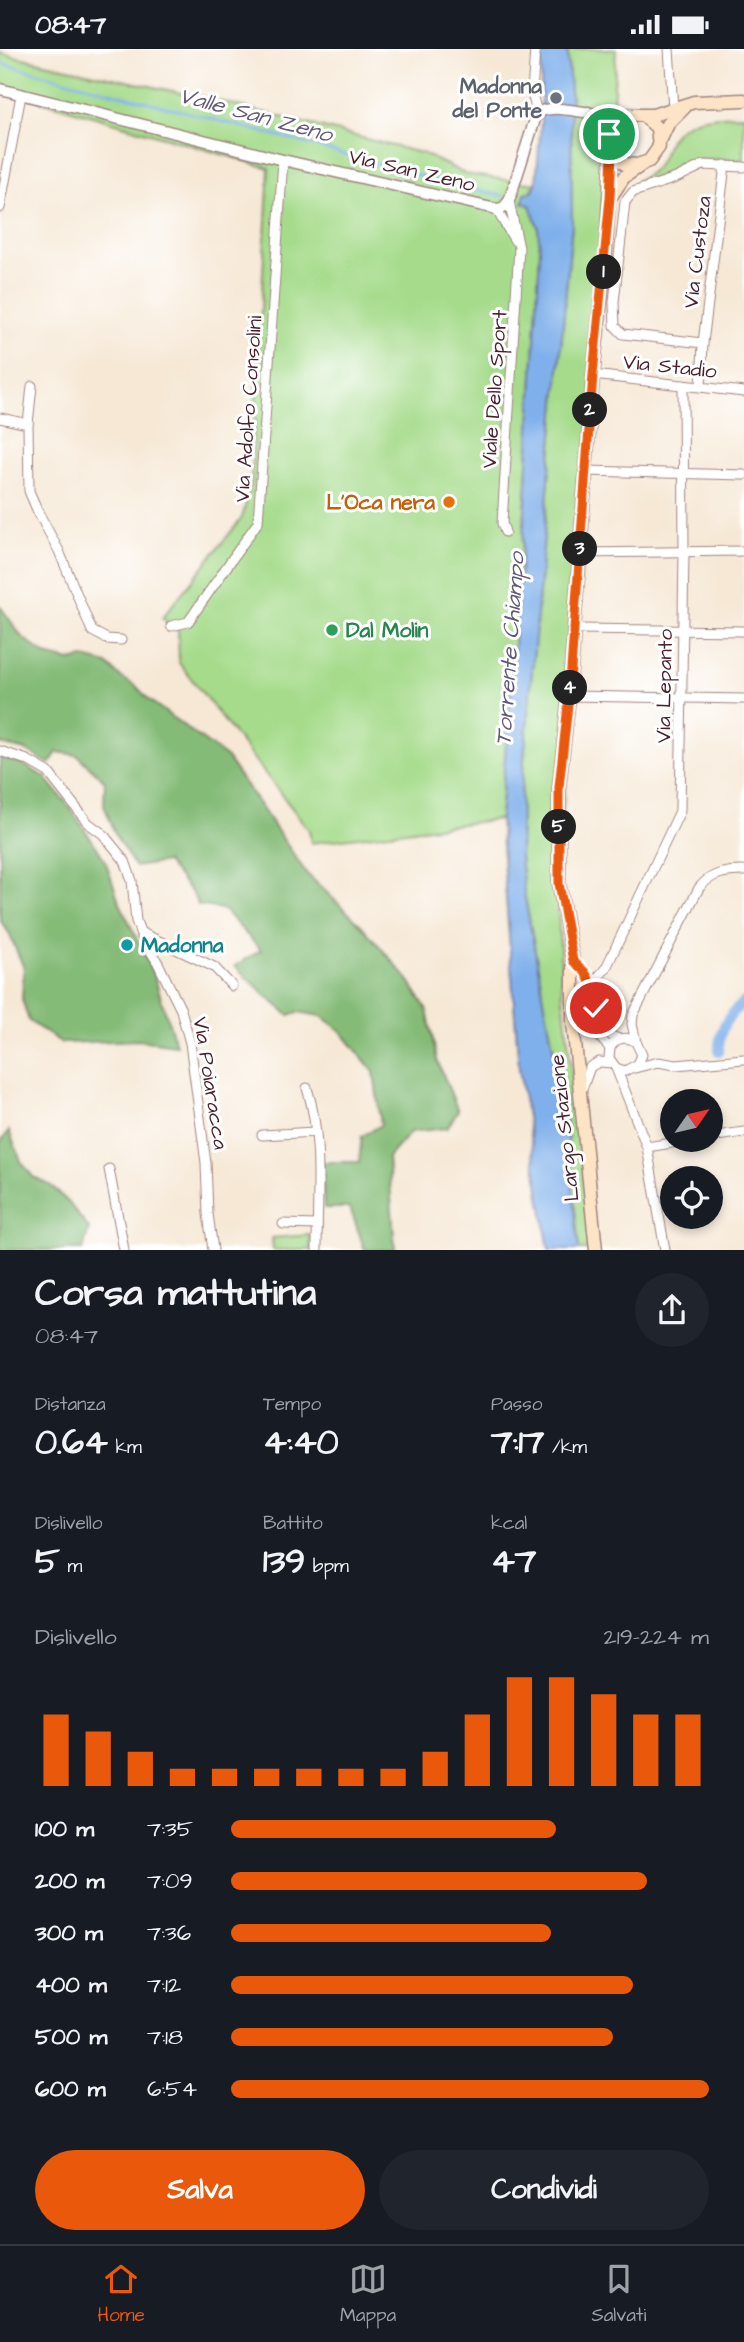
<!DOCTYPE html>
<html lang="it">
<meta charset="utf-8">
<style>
:root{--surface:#171b24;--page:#20242c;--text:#f1f3f6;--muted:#9ea1a6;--line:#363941;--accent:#ea580c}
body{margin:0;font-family:"Architects Daughter",sans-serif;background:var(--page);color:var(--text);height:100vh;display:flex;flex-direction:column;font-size:26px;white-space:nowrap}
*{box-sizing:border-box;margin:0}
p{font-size:23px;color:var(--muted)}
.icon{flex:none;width:38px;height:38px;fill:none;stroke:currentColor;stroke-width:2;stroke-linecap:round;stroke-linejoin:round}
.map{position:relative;height:1201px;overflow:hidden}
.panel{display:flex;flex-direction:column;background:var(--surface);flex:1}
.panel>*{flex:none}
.needle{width:46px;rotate:56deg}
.controls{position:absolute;left:660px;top:1040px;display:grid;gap:14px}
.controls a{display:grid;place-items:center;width:63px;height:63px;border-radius:50%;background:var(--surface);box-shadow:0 4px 10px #0003;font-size:35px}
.pin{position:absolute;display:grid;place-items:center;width:60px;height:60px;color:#fff;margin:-30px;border:4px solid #fff;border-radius:50%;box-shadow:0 2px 7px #0007}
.km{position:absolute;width:35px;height:35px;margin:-18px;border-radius:50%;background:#222;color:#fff;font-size:19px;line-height:35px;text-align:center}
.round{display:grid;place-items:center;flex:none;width:74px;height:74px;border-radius:37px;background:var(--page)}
.headline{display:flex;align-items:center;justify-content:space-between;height:119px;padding:0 35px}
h1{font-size:38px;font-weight:700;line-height:52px}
.stats{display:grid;grid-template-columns:repeat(3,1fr);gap:10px;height:119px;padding:7px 35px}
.stats div{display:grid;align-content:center}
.stats b{font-size:35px;font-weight:700}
.stats small{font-size:19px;font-weight:400}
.stats p{font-size:19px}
.chart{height:196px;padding:14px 35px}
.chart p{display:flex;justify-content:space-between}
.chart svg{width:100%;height:126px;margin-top:7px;stroke:var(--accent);stroke-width:6}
.primary-button{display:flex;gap:14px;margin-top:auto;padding:14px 35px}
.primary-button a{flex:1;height:80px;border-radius:42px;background:var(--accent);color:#fff;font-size:28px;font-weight:700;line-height:80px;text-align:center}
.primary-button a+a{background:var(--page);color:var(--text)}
ul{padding:0 35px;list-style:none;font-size:23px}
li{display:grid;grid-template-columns:112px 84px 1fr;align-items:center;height:52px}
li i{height:18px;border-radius:9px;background:var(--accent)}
.status{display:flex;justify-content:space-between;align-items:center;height:49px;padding:0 35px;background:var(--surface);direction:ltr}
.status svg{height:19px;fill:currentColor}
.tab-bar{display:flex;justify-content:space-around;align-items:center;height:98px;border-top:2px solid var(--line);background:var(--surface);font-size:19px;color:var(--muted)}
.tab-bar a{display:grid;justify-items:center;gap:4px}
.tab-bar .on{color:var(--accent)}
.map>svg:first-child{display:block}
.green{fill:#a6db8b;stroke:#787d5b;stroke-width:2}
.forest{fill:#84bb77;stroke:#676d51;stroke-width:2}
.water{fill:#80b0eb;stroke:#65688b;stroke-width:2}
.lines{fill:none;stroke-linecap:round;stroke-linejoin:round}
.stream{stroke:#80b0eb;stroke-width:2.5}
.canal{stroke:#80b0eb;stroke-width:10}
.minor-casing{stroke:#a08480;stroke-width:11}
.tertiary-casing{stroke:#a08480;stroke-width:13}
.secondary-casing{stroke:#a08480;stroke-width:15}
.minor{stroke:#fff;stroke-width:9}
.tertiary{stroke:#fff;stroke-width:10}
.secondary{stroke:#fee4c6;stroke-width:12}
.route-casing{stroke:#fff;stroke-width:14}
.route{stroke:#ea580c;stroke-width:9}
.worship-dot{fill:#6b7280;stroke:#fff;stroke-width:2.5}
.food-dot{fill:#e8710a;stroke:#fff;stroke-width:2.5}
.leisure-dot{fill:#2e9e5b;stroke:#fff;stroke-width:2.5}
.culture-dot{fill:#0f9aa8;stroke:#fff;stroke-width:2.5}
.labels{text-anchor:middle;stroke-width:6;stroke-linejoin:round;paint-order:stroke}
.worship-label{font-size:21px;font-weight:bold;fill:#5b616d;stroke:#fff;text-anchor:end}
.street-label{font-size:21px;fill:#4a1f2b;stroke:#fff}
.food-label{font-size:21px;font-weight:bold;fill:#c56008;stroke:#fff;text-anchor:end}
.leisure-label{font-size:21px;font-weight:bold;fill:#27864d;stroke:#fff;text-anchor:start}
.culture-label{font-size:21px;font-weight:bold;fill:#0d838f;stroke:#fff;text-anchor:start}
.water-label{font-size:23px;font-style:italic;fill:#605978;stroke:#fff}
</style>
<div class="status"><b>08:47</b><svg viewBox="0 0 49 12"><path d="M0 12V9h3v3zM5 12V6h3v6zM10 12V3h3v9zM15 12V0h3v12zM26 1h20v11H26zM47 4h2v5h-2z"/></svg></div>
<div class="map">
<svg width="744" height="1201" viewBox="0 0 744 1201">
<rect width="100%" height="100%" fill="#fff"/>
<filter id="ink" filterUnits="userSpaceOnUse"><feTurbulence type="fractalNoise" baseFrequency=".0143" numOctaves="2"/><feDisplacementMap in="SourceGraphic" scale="14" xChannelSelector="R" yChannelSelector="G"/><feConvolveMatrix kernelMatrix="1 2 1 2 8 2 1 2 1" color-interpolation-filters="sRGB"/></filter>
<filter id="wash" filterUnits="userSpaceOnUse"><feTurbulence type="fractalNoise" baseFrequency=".00686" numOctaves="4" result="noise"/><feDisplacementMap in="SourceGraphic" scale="28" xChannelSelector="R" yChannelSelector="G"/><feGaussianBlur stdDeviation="1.57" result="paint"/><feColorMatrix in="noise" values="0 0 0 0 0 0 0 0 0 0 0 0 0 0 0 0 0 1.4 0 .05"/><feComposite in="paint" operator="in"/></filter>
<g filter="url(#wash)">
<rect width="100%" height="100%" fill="#f6e8d5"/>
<g class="green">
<path d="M567,0h49l-11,213 -48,622 5,105 22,187 5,74h-10l-14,-138 -41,-220 -4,-35 1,-64 51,-569 -1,-120z"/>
<path d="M0,4l227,50 197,51 41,20 71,10 -13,19 7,2 8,22 2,24 -14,248 -26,320 -189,24 -2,-13 -130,-167 -1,-33 -16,-12 80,-100 9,-35 18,-315 -269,-79z"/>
<path d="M744,66v45l-40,-1 -68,27 1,-5c27,-14 20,-19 33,-41 15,-26 48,-24 74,-25z"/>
<path d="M310,1186l1,15h-38l-1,-12z"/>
</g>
<g class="forest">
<path d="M0,557l22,31 24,18 24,6 14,-3 23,6 12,12 18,11 12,13 78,58 80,116 54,51 46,53 20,32 10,50 21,51 -11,17 -37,4 -22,25 7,93h-30l-15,-42h-26l-2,-46h37l3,-26 19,-11 -7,-53 -34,-42 -19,-14 -23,-4 -9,3 -25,-21 -29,-28 26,-16 -38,-41 -25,-4 -5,-11 -27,-32 -31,5 -19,-31 -12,-31 1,-24 -28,-26 -20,-3 -7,12 -25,-14 -25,-6z"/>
<path d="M0,709l20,5 25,14 23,28 30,44 8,14 12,36 35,74 23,72 -37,-5 -77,3 -33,-22 -7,-22 2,-31 -15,-35 -9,-13z"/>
<path d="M9,1082l12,30 12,16 17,8 18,17 21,27 -6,21h-83v-107z"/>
</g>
<path class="water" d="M541,0h26l4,55 1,120 -51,569 -1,64 4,35 41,220 14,138h-30l-30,-181 -19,-250 26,-320 14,-248 -2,-24 -8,-22 -7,-2 2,-10 7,-1 4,-8 5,-61z"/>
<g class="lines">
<g class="stream">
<path d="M0,14l300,79 127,36 76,18"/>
<path d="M595,54l61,1"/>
</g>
<path class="canal" d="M719,1003c0,-24 7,-34 25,-50"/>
</g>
</g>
<g filter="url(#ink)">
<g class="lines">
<g class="minor-casing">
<g id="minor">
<path d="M535,0l-3,44 5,20"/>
<path d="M669,0l4,60"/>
<path d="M0,159l21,-113"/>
<path d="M496,160l19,32"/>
<path d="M703,294l-80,-9 -8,-8 -1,-24 11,-100 8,-10 43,-14 27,-13 41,2"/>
<path d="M593,326l151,17"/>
<path d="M701,338l2,-44 22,-178"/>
<path d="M0,369l28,6 1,67 9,21 21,39 33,80 15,8 14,1"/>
<path d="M28,375l4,-38"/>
<path d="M585,422l159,4"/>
<path d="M505,483l-3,-9 17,-275 -10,-47"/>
<path d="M579,504l165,-2"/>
<path d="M171,577l17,-4 70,-100 25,-362"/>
<path d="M574,580l170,2"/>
<path d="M569,647l175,3"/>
<path d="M0,702l27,9 21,12 40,51 15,11 22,27 7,20 4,40 6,16 16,26 23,47 9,33 16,120 2,51 5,36"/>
<path d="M140,883l74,35 18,19"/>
<path d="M573,912c7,6 14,12 18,21 10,23 -2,45 27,57"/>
<path d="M636,993l-4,-18 1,-9 66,-127c12,-15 27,-17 45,-17"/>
<path d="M610,999c-19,-17 -23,-35 -21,-60l17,-20 74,-157 4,-259 -1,-167"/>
<path d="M616,1019l9,3 13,-7 4,-9 -6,-13c-10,-7 -21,-4 -26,6l-1,10 7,10 31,79 18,103"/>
<path d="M635,1019l23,-6 18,3 68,-6"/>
<path d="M307,1039c16,50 10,109 10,162"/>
<path d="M582,1040l8,-22 9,-5 13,1"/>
<path d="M262,1086l53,-3"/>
<path d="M710,1088l34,-5"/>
<path d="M647,1098l50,-8"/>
<path d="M109,1120l15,81"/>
<path d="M283,1175l34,1"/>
</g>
</g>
<g class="tertiary-casing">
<g id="tertiary">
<path d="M0,40l283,71 213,49 7,-1 6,-7 28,-88c21,-12 62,6 86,3"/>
<path d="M588,63l20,28"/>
</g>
</g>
<g class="secondary-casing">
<g id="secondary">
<path d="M644,67l13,12 2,19 -10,14 -12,4 -12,-1 -13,-12 -3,-19 6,-11 10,-7h28l41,-13 50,-2"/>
<path d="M661,90l7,-15 17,-17"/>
<path d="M612,146l12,-18 19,-13"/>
<path d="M596,1201l-23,-227v-62l-14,-78v-96l10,-91 24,-321 12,-113 7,-110"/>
</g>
</g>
<use href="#minor" class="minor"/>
<use href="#tertiary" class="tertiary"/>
<use href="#secondary" class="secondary"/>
</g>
</g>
<g class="lines" filter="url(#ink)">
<g class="route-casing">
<path id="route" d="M596,959l-5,-25 -6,-11 -12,-11 -14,-78v-96l10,-91 24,-321 17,-177 2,-46 -3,-18"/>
</g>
<use href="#route" class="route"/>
</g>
<circle class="worship-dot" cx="556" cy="49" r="7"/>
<circle class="food-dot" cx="449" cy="453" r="7"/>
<circle class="leisure-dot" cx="332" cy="581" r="7"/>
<circle class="culture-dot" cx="127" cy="896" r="7"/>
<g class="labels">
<g class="worship-label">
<text x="542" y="44">Madonna<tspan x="542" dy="24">del Ponte</tspan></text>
</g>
<g class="street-label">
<text transform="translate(412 121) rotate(13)" y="7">Via San Zeno</text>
<text transform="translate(697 203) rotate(-83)" y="7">Via Custoza</text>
<text transform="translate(670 317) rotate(6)" y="7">Via Stadio</text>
<text transform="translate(494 340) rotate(-86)" y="7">Viale Dello Sport</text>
<text transform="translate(248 360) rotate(-86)" y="7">Via Adolfo Consolini</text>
<text transform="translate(664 637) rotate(-89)" y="7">Via Lepanto</text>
<text transform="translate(211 1034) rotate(81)" y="7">Via Poiaracca</text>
<text transform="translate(564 1079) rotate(-96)" y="7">Largo Stazione</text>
</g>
<g class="food-label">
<text x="435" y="460">L'Oca nera</text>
</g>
<g class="leisure-label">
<text x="346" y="588">Dal Molin</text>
</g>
<g class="culture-label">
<text x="141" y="903">Madonna</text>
</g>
<g class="water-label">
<text transform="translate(256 65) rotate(15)" y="8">Valle San Zeno</text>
<text transform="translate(509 600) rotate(-86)" y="8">Torrente Chiampo</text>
</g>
</g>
</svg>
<div class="controls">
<a><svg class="needle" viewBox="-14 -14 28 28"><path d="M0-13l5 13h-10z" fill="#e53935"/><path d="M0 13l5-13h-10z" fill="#9ea1a6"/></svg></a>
<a><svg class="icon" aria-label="locate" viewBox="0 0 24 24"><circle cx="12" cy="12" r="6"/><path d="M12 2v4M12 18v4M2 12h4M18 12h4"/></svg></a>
</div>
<div class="pin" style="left:609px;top:85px;background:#1e9e55"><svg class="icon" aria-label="arrive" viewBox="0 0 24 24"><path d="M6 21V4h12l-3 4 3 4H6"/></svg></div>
<div class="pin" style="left:596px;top:959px;background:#d93025"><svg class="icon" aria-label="check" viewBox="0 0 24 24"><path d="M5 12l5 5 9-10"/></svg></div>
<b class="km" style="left:604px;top:223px">1</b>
<b class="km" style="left:590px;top:361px">2</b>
<b class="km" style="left:580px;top:500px">3</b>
<b class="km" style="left:570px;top:639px">4</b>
<b class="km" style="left:559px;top:778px">5</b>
</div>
<section class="panel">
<div class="headline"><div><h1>Corsa mattutina</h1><p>08:47</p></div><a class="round"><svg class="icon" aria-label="share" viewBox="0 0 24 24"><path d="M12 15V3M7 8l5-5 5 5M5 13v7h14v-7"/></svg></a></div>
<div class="stats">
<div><p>Distanza</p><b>0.64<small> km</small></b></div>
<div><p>Tempo</p><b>4:40</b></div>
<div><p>Passo</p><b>7:17<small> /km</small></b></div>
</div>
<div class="stats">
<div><p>Dislivello</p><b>5<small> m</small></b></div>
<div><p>Battito</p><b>139<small> bpm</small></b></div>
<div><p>kcal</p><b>47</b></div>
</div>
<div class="chart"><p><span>Dislivello</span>219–224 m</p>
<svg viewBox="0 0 160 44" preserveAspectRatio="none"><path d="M5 44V19M15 44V25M25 44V32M35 44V38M45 44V38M55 44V38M65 44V38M75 44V38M85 44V38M95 44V32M105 44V19M115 44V6M125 44V6M135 44V12M145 44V19M155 44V19"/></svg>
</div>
<ul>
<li><b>100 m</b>7:35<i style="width:68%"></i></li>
<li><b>200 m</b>7:09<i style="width:87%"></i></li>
<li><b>300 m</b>7:36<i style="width:67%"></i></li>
<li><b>400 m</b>7:12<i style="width:84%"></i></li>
<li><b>500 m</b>7:18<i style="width:80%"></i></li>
<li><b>600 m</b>6:54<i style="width:100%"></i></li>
</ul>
<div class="primary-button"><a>Salva</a><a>Condividi</a></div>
</section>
<nav class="tab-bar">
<a class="on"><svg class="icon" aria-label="home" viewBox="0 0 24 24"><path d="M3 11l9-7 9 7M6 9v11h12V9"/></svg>Home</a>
<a><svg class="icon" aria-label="map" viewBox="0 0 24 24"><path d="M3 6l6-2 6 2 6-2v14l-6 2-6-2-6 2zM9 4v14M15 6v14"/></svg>Mappa</a>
<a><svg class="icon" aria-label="saved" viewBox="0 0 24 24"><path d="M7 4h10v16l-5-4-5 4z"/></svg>Salvati</a>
</nav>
